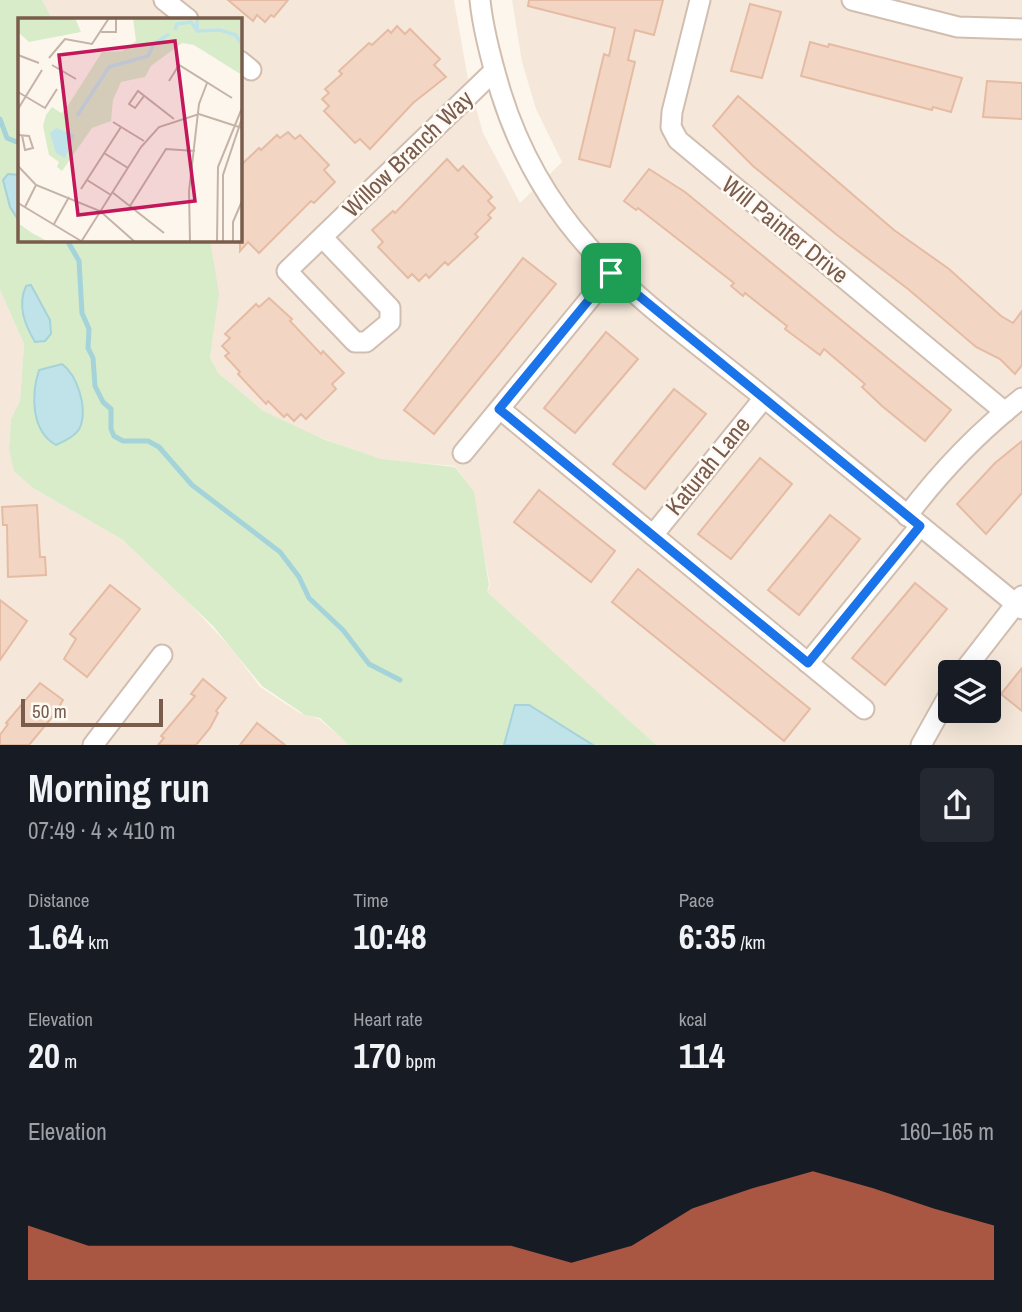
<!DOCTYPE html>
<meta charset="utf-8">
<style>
:root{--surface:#171b24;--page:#242831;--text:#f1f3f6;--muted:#9ea1a6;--accent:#e76f51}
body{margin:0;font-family:"Archivo Narrow",sans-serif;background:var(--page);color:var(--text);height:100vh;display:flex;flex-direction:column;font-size:26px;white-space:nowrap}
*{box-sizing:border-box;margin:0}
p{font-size:23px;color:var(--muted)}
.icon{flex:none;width:38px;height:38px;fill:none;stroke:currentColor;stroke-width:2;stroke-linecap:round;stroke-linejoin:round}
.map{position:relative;height:745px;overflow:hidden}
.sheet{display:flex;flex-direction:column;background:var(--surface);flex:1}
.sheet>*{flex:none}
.fabs{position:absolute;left:938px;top:660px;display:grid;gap:14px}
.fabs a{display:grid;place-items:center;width:63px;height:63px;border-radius:7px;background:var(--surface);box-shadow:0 7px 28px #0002;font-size:35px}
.scale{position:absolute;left:21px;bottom:18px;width:142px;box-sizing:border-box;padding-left:7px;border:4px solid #7a5c4d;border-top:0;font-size:19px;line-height:24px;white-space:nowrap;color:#7a5c4d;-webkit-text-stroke:5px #fffaf3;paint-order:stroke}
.pin{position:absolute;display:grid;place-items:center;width:60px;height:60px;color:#fff;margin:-30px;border-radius:14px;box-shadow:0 4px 10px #0006}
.round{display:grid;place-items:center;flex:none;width:74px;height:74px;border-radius:7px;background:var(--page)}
.summary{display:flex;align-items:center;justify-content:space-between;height:119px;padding:0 28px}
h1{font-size:38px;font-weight:700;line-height:52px}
.stats{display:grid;grid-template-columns:repeat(3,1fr);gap:10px;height:119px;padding:7px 28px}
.stats div{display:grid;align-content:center}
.stats b{font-size:35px;font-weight:700}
.stats small{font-size:19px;font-weight:400}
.stats p{font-size:19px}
.chart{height:196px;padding:14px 28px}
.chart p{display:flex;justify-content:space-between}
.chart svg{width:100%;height:126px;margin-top:7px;fill:var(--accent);opacity:.7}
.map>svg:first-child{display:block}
.residential{fill:#f5e8da;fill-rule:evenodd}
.green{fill:#d8ecc9}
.water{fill:#bfe3e8;stroke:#a5d3da;stroke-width:2}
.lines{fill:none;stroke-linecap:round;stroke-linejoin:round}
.stream{stroke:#a5d3da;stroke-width:5}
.building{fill:#f3d5c3;stroke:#e6bba3;stroke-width:2}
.minor-casing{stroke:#d1beb0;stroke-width:23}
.minor{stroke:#fff;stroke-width:19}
.route-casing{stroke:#fff;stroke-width:14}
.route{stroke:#1a73e8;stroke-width:9}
.labels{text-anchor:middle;stroke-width:5;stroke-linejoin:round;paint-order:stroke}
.street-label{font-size:24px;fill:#7a5c4d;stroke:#fffaf3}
.inset-river{fill:none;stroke:#bfe3e8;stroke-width:3.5}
.inset-road{fill:none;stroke:#c5b3a7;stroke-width:2}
.view{fill:#c2185b;fill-opacity:0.15;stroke:#c2185b;stroke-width:3.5}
.inset-edge{fill:none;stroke:#7a5c4d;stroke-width:3.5}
</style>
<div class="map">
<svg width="1022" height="745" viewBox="0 0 1022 745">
<rect width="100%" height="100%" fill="#fdf6ec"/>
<g class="residential">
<path d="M41,0h413l14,79 15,54 37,70 42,-41 -26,-53 -14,-47 -10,-62h510v745h-642l42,-48 68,-111 -17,-94 -18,-26 -74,-6 -92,-34 -27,-15 -44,-37 -8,-18 -1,-116h31v-221h-188zM950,672h39v38h-39z"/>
<path d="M0,290l24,54 -4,57 -9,19 -2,29 24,39 90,52 52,48 57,61 28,38 40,26 19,6 31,26h-350z"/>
</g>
<path class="green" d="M0,0h42l10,19h-33v221h191l9,54 -9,63 8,16 45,38 60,28 58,20 74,8 19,25 15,93 -2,7 169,153h-307l-29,-27 -15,-3 -43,-29 -49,-60 -90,-86 -90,-52 -19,-17 -5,-22 2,-30 9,-18 4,-57 -24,-54z"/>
<g class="water">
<path d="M8,174l11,1v46l-9,-14 -7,-27z"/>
<path d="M31,285l19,35 1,14 -6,7 -10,1c-10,-17 -18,-36 -9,-56z"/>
<path d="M62,364c15,11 25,42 19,61 -3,10 -16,16 -25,20 -25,-14 -25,-50 -17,-75z"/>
<path d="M515,705h14l64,40h-89z"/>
</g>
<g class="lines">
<g class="stream">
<path d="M0,119l7,19 12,5"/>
<path d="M67,240l12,21 3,52 7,16 -1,19 5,10 2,28 8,16 8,7v20l3,7 9,5h25l11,6 33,38 88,67 19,25 10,21 34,32 26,34 31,16"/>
</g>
</g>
<g class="building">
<path d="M228,0h60l-14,17 -3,-2 -6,7 -8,-7 -4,6z"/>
<path d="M529,0h134l-9,35 -19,-5 -7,30 7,2 -25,105 -31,-8 25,-105 5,2 6,-28 -87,-22z"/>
<path d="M750,4l31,8 -19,66 -31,-7z"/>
<path d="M397,26l8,8 5,-5 30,30 -6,6 12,12 -33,26 -43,46 -10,-10 -5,4 -31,-32 5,-5 -7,-7 7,-6 -4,-4 17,-15 -3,-3 30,-28 3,2 16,-15 3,3z"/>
<path d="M810,42l18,5 1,-3 133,34 -11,34 -18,-5 -1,3 -131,-34z"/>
<path d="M987,81l35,2v36l-39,-2z"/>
<path d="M738,96l156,134 55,39 52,47 12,7 9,-12v54l-7,9 -15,-15 -24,-12 -68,-58 -71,-54 -84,-69 -40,-40z"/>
<path d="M288,132l7,7 5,-4 29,30 -5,5 11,12 -21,21 -3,-2 -52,52 -11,-11 -8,9v-85l19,-18 2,2 16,-15 3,3z"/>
<path d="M447,159l11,12 5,-5 29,31 -4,4 7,7 -7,7 3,3 -16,16 3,3 -30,28 -3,-3 -16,16 -3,-4 -7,7 -7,-7 -4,4 -30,-31 5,-5 -11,-12 21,-19 2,2z"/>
<path d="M649,169l36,23 266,218 -26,31 -43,-35 -20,-19 3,-3 -41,-35 -4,6 -23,-17 -12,-9 2,-3 -42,-33 -2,3 -12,-10 3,-3 -96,-75 -2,2 -12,-9z"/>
<path d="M523,258l33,26 -122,150 -30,-24z"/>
<path d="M269,298l23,21 -2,2 31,33 2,-3 21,22 -12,11 4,5 -30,30 -5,-5 -7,7 -7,-7 -3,3 -16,-16 -2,3 -28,-30 2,-2 -15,-16 4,-3 -7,-7 8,-8 -5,-4 31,-30 3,3z"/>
<path d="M606,332l32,27 -63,74 -31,-25z"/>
<path d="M674,389l32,25 -61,75 -32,-25z"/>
<path d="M1022,441v52l-36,41 -29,-30 38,-41z"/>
<path d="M760,458l32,26 -61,75 -33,-25z"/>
<path d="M539,490l76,61 -24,31 -77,-60z"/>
<path d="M37,505l3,52h5l1,18 -38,2 -1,-52h-4l-1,-18z"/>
<path d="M830,515l30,24 -61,76 -31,-25z"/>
<path d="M638,569l172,140 -26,32 -172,-139z"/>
<path d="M915,583l32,26 -62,76 -33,-27z"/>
<path d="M110,585l30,24 -53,68 -23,-18 12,-20 -6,-5z"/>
<path d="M0,600l27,21 -27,39z"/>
<path d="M1022,668v43l-21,-17z"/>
<path d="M203,679l23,19 -10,13 2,2 -8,15 -14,17h-38l6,-7 -3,-2 34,-40 -4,-2z"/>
<path d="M40,683l23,17 -9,15 -25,30h-29v-10l8,-11 -2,-1z"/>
<path d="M257,723l28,22h-45z"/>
</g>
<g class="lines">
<g class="minor-casing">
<g id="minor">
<path d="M164,0l24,19"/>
<path d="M480,0c3,31 12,63 21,93 48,153 150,212 266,307 85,70 170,139 255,209"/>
<path d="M700,0l-28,112 -1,15 7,13 327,272"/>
<path d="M852,0l106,27 64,2"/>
<path d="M240,61l11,9"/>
<path d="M322,237l68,71v14l-24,20h-11l-68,-71 207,-200"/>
<path d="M500,409l364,300"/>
<path d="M463,453l148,-180"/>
<path d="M907,516c34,-45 70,-83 115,-118"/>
<path d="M653,535l111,-137"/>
<path d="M808,663l112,-137"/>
<path d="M963,672l59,-76"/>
<path d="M93,745l69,-90"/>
<path d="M921,745l29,-52"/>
</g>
</g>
<use href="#minor" class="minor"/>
</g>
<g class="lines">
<g class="route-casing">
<path id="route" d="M611,273l309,253 -112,137 -309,-254z"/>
</g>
<use href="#route" class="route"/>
</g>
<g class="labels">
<g class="street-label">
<text transform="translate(408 154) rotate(-44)" y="8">Willow Branch Way</text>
<text transform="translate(785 230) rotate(39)" y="8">Will Painter Drive</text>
<text transform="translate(708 466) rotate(-51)" y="8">Katurah Lane</text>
</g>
</g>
<g transform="translate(18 18)">
<rect width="224" height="224" fill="#fdf6ec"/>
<path d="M0,0h57l6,14 -52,10 -11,-10zM115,0h109v57l-48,-30 -12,-2 -31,23 -6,11 -24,5 -8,18 -2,21 -19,7 -30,43 -5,-4 2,-5 -10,-7 -6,-29 3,-11 6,-8 9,6 6,-6 35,-55 20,-1 14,-10zM0,205l14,10 17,9h-31z" fill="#d8ecc9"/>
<path d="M38,110l19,7 -10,23 -9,-5 -6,-20z" fill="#bfe3e8"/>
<path class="inset-river" d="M179,0v13l23,-1 16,5 6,10M157,12l2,-6 14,-2 5,7M59,98l32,-49 39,-11 6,-12 15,-10"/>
<path class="inset-road" d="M83,14h15v-14M0,37l21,8M31,40l16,-19 27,5 17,-26M34,47l24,14M151,63l10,-16 53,33M0,74l27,16 12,-19M126,78l-9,12 -6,-4 9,-13 36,28M0,91l24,-39M95,104l31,19M0,117l11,1 4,12 -8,2 -3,-15M86,135l24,15M0,148l18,19 64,26 35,31M69,162l24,15M63,171l40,-62M94,174l52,41M0,185l63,38M112,188l36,-57 29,2M7,189l11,-22M36,206l15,-27M63,224l60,-95 18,-20 40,-13 43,14M172,224l-1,-51 10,-87 8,-21M199,224l1,-75 24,-59M205,224v-67l19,-57M215,224v-20l9,-21"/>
<path class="view" d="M157,23l20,160 -117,14 -19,-160z"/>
<rect width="224" height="224" class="inset-edge"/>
</g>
</svg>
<div class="fabs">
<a><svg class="icon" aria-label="layers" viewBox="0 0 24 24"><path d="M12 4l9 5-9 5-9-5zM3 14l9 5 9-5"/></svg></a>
</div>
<div class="scale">50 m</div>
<div class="pin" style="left:611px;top:273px;background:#1e9e55"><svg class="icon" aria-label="arrive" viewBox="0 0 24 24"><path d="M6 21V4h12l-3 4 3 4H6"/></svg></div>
</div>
<section class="sheet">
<div class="summary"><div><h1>Morning run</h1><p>07:49 · 4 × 410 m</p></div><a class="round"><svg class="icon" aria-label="share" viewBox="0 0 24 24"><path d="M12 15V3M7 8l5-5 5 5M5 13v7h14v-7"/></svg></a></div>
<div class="stats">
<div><p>Distance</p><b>1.64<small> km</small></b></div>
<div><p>Time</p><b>10:48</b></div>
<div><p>Pace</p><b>6:35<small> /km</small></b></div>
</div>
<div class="stats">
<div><p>Elevation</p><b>20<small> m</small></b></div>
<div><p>Heart rate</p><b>170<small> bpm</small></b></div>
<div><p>kcal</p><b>114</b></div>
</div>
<div class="chart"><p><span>Elevation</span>160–165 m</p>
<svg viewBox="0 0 160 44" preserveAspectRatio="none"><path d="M0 44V25L10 32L20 32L30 32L40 32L50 32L60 32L70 32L80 32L90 38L100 32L110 19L120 12L130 6L140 12L150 19L160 25V44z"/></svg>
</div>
</section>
